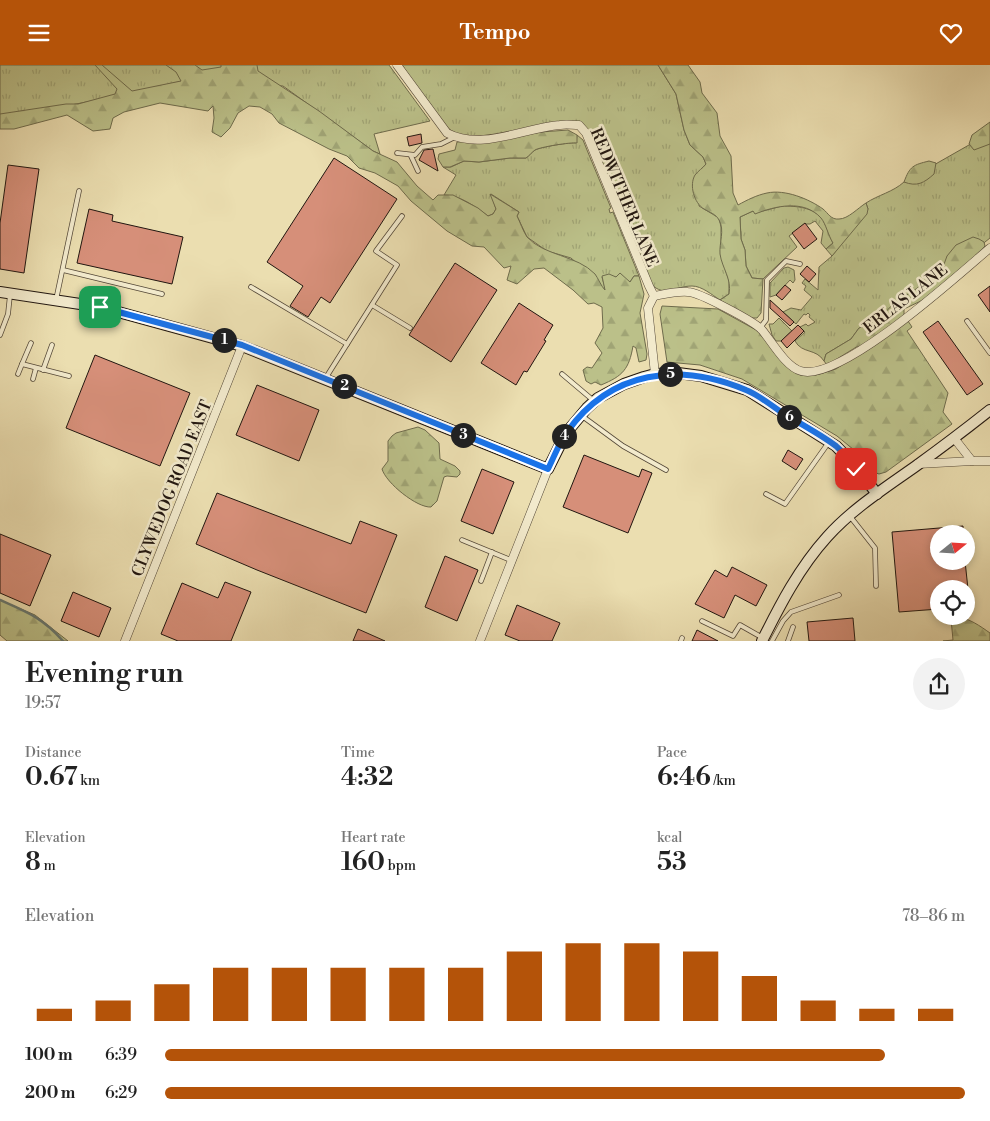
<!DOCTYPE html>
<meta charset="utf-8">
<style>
:root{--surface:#fff;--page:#f2f2f2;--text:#222;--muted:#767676;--accent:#b45309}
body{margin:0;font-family:"Libre Bodoni",serif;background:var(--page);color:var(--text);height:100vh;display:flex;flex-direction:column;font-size:19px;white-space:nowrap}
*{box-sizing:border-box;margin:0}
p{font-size:16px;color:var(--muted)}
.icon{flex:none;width:28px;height:28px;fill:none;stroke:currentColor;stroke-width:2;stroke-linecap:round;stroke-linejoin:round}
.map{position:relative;height:576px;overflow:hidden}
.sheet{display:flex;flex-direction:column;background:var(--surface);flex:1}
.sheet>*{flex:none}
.needle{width:32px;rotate:72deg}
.controls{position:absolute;left:930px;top:460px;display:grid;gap:10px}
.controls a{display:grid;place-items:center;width:45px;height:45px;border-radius:50%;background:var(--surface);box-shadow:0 2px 8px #0003;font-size:25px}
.pin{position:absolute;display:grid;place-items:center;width:42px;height:42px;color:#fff;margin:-21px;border-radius:10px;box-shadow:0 2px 8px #0006}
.km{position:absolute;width:25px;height:25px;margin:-12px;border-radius:50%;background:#222;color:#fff;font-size:14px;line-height:25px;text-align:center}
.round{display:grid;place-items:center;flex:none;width:52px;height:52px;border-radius:26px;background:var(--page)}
.headline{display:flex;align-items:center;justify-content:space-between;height:85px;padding:0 25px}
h1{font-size:28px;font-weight:600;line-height:38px}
.figures{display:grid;grid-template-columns:repeat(3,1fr);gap:8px;height:85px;padding:5px 25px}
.figures div{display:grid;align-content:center}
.figures b{font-size:25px;font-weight:600}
.figures small{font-size:14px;font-weight:400}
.figures p{font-size:14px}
.chart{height:140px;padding:10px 25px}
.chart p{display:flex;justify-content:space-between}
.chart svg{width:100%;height:90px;margin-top:5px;stroke:var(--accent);stroke-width:6}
ul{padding:0 25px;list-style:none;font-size:16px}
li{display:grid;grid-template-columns:80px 60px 1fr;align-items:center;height:38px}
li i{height:12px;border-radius:6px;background:var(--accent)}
header{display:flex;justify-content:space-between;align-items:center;height:65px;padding:0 25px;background:var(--accent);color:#fff;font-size:22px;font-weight:600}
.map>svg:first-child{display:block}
.grass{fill:url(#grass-tufts);stroke:#6e6b4c}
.forest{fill:url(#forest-firs);stroke:#6e6b4c}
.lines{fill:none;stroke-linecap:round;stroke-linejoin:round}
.stream{stroke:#697971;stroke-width:2.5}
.building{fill:#d68f79;stroke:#211610}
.lane-casing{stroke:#544838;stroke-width:5.5}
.street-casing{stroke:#544838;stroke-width:9}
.secondary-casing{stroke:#211610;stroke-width:12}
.lane{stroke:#f2eacc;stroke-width:4}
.street{stroke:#f2eacc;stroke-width:8}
.secondary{stroke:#f2eacc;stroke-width:10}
.route-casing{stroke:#fff;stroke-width:10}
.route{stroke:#1a73e8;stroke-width:6}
.labels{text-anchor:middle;stroke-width:5;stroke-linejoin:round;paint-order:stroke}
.street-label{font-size:16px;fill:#211610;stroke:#f2eacc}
</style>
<header><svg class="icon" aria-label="menu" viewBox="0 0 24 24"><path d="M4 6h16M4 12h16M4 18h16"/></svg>Tempo<svg class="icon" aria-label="heart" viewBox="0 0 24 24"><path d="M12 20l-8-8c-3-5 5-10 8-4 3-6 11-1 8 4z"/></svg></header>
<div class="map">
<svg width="990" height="576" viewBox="0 0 990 576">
<defs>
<pattern id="grass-tufts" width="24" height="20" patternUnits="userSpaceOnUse" patternTransform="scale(1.25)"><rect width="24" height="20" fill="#bbc089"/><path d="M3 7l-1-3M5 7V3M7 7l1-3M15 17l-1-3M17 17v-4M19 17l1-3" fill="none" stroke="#a0a475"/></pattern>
<pattern id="forest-firs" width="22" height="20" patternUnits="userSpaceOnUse" patternTransform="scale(1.25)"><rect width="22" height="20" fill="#bbc089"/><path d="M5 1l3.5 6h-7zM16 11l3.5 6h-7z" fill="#a0a475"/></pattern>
</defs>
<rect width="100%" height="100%" fill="#ebdeb0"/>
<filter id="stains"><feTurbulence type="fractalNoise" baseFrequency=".004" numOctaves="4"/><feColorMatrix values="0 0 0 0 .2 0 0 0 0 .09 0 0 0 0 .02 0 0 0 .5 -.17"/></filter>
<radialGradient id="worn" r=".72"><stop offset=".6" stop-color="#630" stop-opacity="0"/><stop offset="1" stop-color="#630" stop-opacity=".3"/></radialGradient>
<g class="grass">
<path d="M0,0h389l41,56 -56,13 6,20 -7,-3 -90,-65 -92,-7 -64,15 -127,25z"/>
<path d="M402,0h256l18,29 8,36 6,15 13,12 3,7 -4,4 -3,38 20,12 2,9v29l8,25v13l-9,6c-8,-5 -18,-14 -28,-14 -17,0 -27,12 -41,-2l-70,-160c-19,3 -114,17 -125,10 -20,-12 -40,-49 -54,-69z"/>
<path d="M990,68v105l-101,81 -30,9 -8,11 -25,15 -2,7c-8,-13 -22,-7 -29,-20l10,-9 -5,-5 6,-3 2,2 7,-4 -6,-5 1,-2 -2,-2 -2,2 -2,-1 -8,10 -13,-12 8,-4 10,2 11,-13 -8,-7 2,-4 -4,-3 3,-4 13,11 1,-23 13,-11 36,-47 -2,-6c12,-8 27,-11 38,-21z"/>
<path d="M577,70l6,5 4,10 24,58 -2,1 1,4 3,-1 26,64h-5l-4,6 -14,-5h-14l4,15 -8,-10 -27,-24 -24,-7 -20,-14 -10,-21 2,-4 -28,-18 5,15 -3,5 -5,2c-12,-9 -28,-21 -44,-21l12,-20 -13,-8h8l13,-6 15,1 31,-4h16c3,-2 6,-6 9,-8 5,-3 36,-8 41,-7z"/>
<path d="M782,141c14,0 32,1 41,14 4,7 6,16 10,23l-7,6 -5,-6 2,-12 -8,-10 -5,3h-5l-16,12 8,11 -34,32 -11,-1 -6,-12 -1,-16 -4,-11 -1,-22 13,-6 2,2z"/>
<path d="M788,202l6,3 1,10 -2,3 -3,-3 -14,15 -6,2v-14l14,-15z"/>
<path d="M779,253l13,13 -11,10h-5l-4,-6 -3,-11h4z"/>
</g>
<g class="forest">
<path d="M95,0h7l30,26 49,-10 -5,-9 -10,-7h29l7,5 19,-3v-2h36l1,6 61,40 54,40 24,11 20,24 16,14 5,-5h15l25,13 10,8 5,-2 3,-5 -6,-15 29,18 -2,4c3,6 6,15 10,21 17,19 50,18 68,37 3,4 6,12 10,16l-3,-14 7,-2 7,3 4,-4 10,9 4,-6h5l5,18 -4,19 7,41 -1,6 -7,2 -3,-14 -3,-2c-4,23 -10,30 -32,39l-6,-3 -4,2 -5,-3 -3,-11 4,-3 5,1 10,-15 -7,-10 8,-15 -1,-21 -8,-4 -6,1 -15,-14 -29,-22 -10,1 -17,15 -10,-4 4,-14 -7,2 -20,-21 -12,-1 -25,-15 -36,-30 -13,-15 -23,-13 -16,-5 -12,-12 -18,-7 -50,-26 -7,-9 -12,-7 -11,-1 -11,7 -8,15 -9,9 -9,-5 2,-14 -1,-12 -5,5 -48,-8 -36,9 -11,6 -3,11 -17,2 -26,-16 -53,14h-14v-15l66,-10h12l37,-10 2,-5z"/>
<path d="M658,0h30l12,17 2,11 15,20 3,23 11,20 2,37 5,12c9,-5 19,-10 29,-12 18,-4 42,6 56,16 5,4 8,11 16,10 9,0 19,-11 27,-16l2,6 -1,5 -35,42 -6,-7 7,-6c-5,-8 -7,-19 -12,-25 -17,-19 -46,-12 -66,-4l-2,-3 -13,6 1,22 4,11 1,16 6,12 11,1 -2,34 -4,5h-9l-28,-18 9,-6c3,-15 -7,-26 -9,-40 -1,-11 5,-24 -1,-34 -3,-6 -10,-8 -15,-11 -10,-6 -15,-24 -9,-34 3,-4 8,-7 11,-11l-3,-7 -13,-12 -6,-15 -8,-36z"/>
<path d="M990,57v22l-16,6 -5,-6 3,-9z"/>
<path d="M568,65l9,5v8c-6,-1 -37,4 -42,7 -3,2 -6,6 -9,8h-16l-31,4 -15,-1 -14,6h-7l-5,-8 1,-5 16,-4 2,-8 35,-1 49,-9z"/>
<path d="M929,96l7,2 -2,11c-10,9 -17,13 -30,8 6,-16 9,-17 25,-21z"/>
<path d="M973,172l6,2 5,3 1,4 -6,8 -54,45 -21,10v6l8,12 -5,4 41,62 -5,19 9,12 -66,48 -7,2 -8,-3 -17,-21 -17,-14 -95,-57 -42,-14 -33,-3 -7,-48 2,-8 56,3 40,22 26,32 16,12h16l20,-6 27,-19 -5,-4 -31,19 -3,-4 2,-7 25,-15 8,-11 11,-4 10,-6 14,-15 22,-14 27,-22 4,-11 9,-11z"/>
<path d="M418,362l7,3 14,13 1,16 15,7 5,5v3l-3,3 -10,-1 -3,1 -7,24 -6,6c-14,1 -45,-24 -49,-38l6,-8v-20l4,-5 4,-3z"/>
<path d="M0,535l35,15 33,26h-61l-7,-6z"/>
<path d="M957,552c12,1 23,9 33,16v8h-47l10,-1 -2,-21z"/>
</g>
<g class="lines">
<path class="stream" d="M0,535c27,12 43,18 63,41"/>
</g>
<g class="building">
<path d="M421,69l1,9 -13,3 -2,-9z"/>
<path d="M433,84l5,22 -19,-11 5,-10z"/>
<path d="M334,93l63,41 -67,104 -9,-6 -13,20 -18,-11 13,-20 -36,-24z"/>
<path d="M8,100l31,4 -15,104 -24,-4v-46z"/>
<path d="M89,144l24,6 -1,6 71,16 -11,47 -95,-21z"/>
<path d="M805,158l12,16 -13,10 -12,-16z"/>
<path d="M455,198l42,27 -46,72 -42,-27z"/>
<path d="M807,201l9,8 -7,8 -9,-8z"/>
<path d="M785,220l6,5 -9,10 -6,-5z"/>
<path d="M990,221v26l-12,-17z"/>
<path d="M770,235l24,22 -4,4 -20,-18z"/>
<path d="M519,238l34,22 -9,15 2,1 -19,31 -3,-1 -8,14 -35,-22z"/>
<path d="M938,256l45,63 -16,11 -44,-63z"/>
<path d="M798,260l6,6 -17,17 -6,-7z"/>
<path d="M95,290l95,38 -30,73 -94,-38z"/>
<path d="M257,320l62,25 -20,51 -63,-26z"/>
<path d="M788,385l15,9 -7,11 -14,-9z"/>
<path d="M584,390l55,22 3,-8 10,4 -24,60 -65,-26z"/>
<path d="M482,404l32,13 -21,52 -32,-13z"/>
<path d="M217,428l134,51 9,-23 37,14 -31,78 -109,-43 -61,-26z"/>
<path d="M963,461v8h-24v27h26l3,28h-29v20l-40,3 -7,-80z"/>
<path d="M0,469l51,21 -21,51 -30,-13z"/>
<path d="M445,491l33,14 -21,51 -32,-14z"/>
<path d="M732,502l35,18 -11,21 -21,-11 -11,23 -29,-14 20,-34 12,7z"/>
<path d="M225,517l26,10 -20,49h-53l-17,-7 21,-51 36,15z"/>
<path d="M73,527l38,16 -12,29 -38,-16z"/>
<path d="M517,540l43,18 -8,18h-32l-15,-6z"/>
<path d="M853,553l2,23h-46l-2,-19z"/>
<path d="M358,564l27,12h-32z"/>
<path d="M697,565l21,11h-26z"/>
</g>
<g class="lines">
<g class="lane-casing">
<g id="lane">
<path d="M397,88l18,2 7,-8 19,-3 14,-7"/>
<path d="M411,91l7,15"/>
<path d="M63,205l99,24"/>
<path d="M251,222l96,57"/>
<path d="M56,235l23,-109"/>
<path d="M372,240l38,23"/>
<path d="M967,256l23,32"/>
<path d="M760,263l6,-8 1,-40 19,-19 14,3"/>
<path d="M0,270l8,-21 2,-19"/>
<path d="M31,278l-9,21 47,12"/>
<path d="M43,305l9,-25"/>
<path d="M18,309l4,-10"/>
<path d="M562,309l32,27"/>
<path d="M33,314l3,-11"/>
<path d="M325,314l72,-114 -21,-14 26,-35"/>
<path d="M582,351l41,30 43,24"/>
<path d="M766,429l19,10 44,-62"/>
<path d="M849,450l26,33 1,38"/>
<path d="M462,475l51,21"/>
<path d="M481,516l11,-29"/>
<path d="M702,556l31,15 7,-11 23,13"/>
<path d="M681,576l1,-3"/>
<path d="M772,576l11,-20 8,-9 48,-17"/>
<path d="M788,576l5,-14"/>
</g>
</g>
<g class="street-casing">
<g id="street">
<path d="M397,0l50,68c35,18 76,-5 113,-8 6,-1 12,0 19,0l7,8 63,153 5,10 -6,12 7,66"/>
<path d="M654,231c11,-2 23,-5 34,-4 11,0 67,30 74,38 10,12 24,37 39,41 39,12 157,-96 189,-123"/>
<path d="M954,373l18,23"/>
<path d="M918,399l54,-3h18"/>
<path d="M125,576l117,-295"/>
<path d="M480,576l68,-172"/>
</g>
</g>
<g class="secondary-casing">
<g id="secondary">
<path d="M0,227l100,15 142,39 306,123 18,-36 21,-25 11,-10 26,-14 20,-7 11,-3 23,-1 23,3 46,14 89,56 21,22 20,26"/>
<path d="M762,576c18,-36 37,-73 65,-104 25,-28 58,-49 89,-71 25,-18 50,-37 74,-56"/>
</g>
</g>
<use href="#lane" class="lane"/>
<use href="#street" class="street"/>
<use href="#secondary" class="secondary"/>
</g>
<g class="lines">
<g class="route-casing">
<path id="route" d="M100,242l142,38 306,124c6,-12 11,-26 19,-37 44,-62 112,-70 179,-42 13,5 26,16 38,24 17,10 36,20 52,32 7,6 14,15 20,23"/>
</g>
<use href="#route" class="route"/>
</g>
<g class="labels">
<g class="street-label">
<text transform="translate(625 132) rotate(67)" y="6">REDWITHER LANE</text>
<text transform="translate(905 233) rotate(-38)" y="6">ERLAS LANE</text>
<text transform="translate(171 423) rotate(-68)" y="6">CLYWEDOG ROAD EAST</text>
</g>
</g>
<rect width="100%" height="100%" filter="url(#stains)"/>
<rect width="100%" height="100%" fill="url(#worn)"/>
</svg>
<div class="controls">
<a><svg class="needle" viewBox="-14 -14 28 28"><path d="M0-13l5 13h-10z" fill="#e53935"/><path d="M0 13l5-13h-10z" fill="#767676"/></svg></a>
<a><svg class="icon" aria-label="locate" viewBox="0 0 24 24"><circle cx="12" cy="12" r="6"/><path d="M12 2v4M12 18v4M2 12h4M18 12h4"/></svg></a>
</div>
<div class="pin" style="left:100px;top:242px;background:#1e9e55"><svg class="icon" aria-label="arrive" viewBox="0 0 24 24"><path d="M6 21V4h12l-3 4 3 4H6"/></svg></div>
<div class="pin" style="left:856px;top:404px;background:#d93025"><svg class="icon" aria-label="check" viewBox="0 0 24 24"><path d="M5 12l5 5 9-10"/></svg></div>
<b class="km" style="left:224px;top:275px">1</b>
<b class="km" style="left:344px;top:321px">2</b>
<b class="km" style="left:463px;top:370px">3</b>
<b class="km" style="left:564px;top:371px">4</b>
<b class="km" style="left:670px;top:309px">5</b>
<b class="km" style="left:789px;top:352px">6</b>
</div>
<section class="sheet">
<div class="headline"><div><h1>Evening run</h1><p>19:57</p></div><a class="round"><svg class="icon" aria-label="share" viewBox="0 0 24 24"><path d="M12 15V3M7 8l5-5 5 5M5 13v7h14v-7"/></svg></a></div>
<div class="figures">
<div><p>Distance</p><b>0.67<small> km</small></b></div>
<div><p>Time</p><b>4:32</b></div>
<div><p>Pace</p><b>6:46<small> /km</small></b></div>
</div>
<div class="figures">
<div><p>Elevation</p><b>8<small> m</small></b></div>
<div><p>Heart rate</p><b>160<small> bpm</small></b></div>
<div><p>kcal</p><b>53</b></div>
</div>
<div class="chart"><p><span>Elevation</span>78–86 m</p>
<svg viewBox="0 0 160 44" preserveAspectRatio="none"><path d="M5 44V38M15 44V34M25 44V26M35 44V18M45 44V18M55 44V18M65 44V18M75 44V18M85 44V10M95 44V6M105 44V6M115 44V10M125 44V22M135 44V34M145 44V38M155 44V38"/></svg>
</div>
<ul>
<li><b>100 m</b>6:39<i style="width:90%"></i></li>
<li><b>200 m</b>6:29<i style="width:100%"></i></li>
</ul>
</section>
